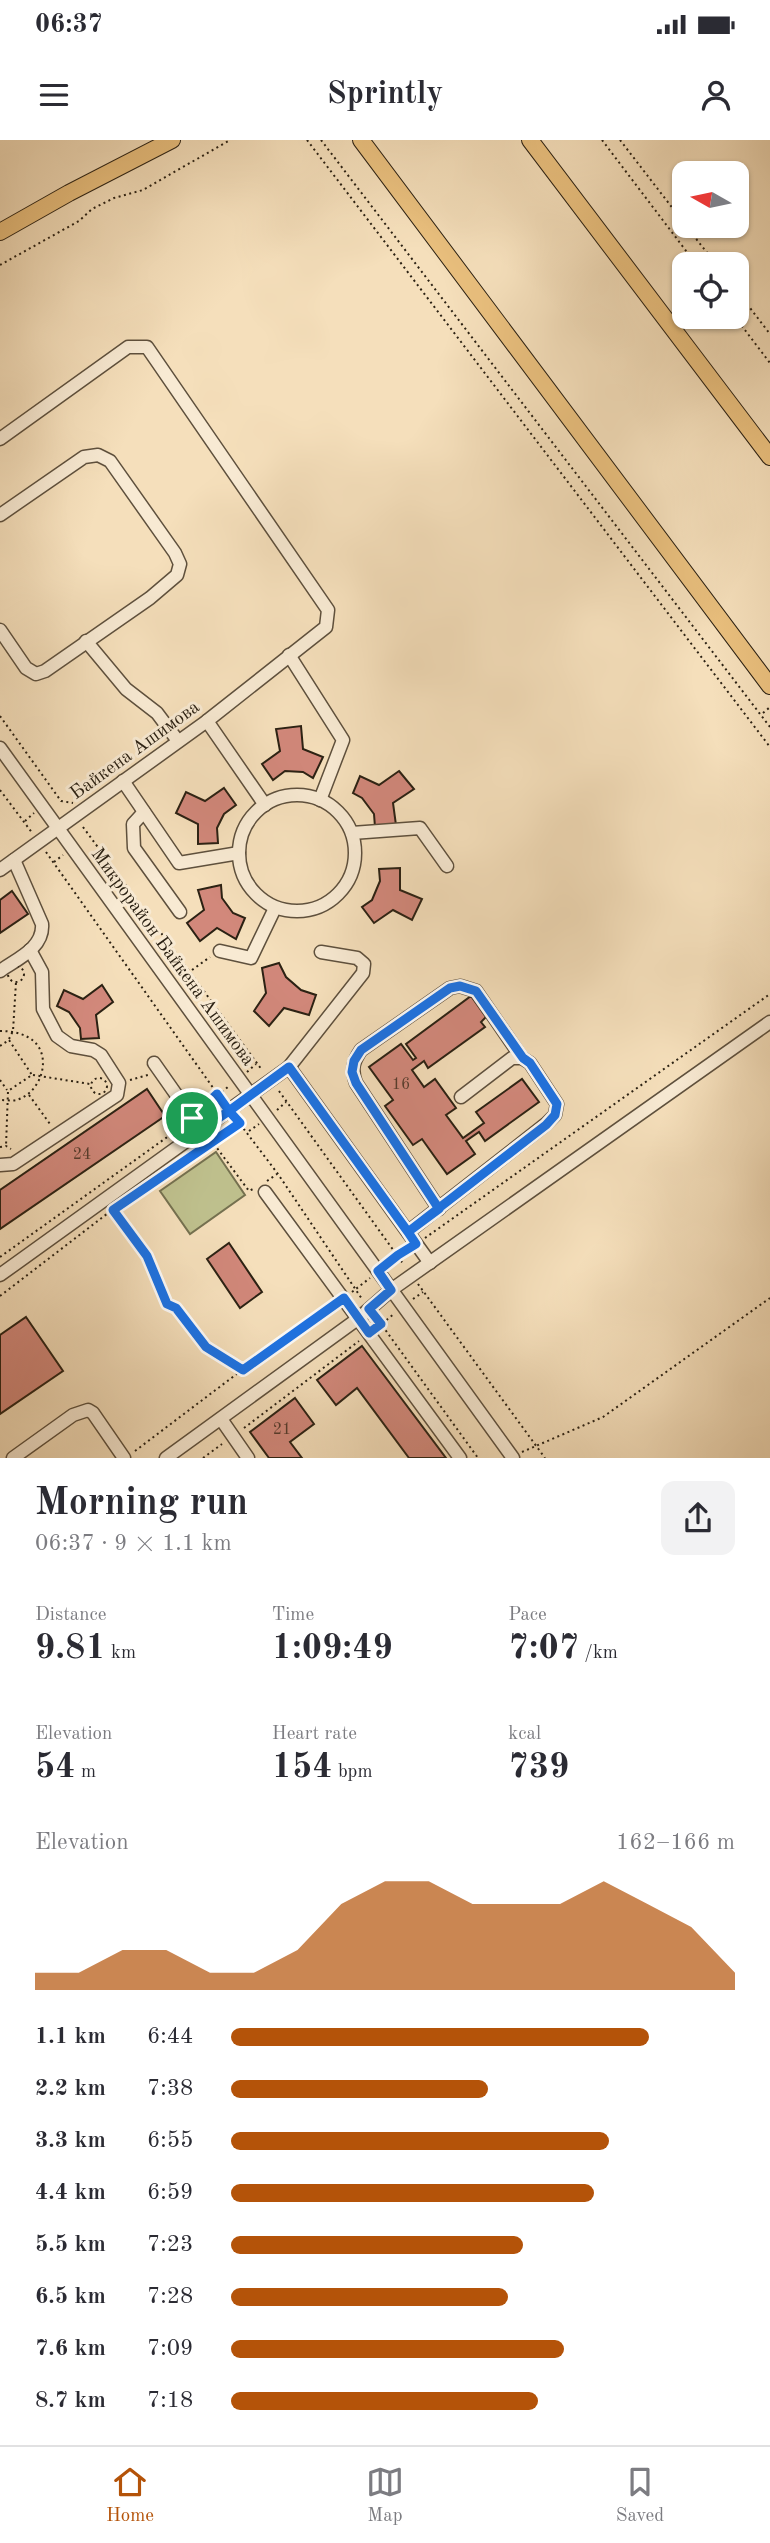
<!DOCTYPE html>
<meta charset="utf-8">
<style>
:root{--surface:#fff;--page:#f2f2f3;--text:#2b2b33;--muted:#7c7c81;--line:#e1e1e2;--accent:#b45309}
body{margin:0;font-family:"Old Standard TT",serif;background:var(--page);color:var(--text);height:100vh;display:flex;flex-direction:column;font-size:26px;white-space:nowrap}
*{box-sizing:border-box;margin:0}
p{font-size:23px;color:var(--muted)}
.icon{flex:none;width:38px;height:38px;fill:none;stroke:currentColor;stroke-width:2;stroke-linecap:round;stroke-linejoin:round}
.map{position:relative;height:1318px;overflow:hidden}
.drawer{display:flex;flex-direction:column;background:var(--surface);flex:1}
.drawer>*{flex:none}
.needle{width:46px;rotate:279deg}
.controls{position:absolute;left:672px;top:21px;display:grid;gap:14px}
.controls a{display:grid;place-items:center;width:77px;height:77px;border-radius:14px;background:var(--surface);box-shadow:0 2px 5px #0004;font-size:35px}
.pin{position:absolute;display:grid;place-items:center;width:60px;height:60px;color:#fff;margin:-30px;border:4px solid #fff;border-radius:50%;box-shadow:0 2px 7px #0007}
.round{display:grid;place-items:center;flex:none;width:74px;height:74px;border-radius:14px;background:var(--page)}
.overview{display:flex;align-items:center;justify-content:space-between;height:119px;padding:0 35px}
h1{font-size:38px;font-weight:700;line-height:52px}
.metrics{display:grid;grid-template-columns:repeat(3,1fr);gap:10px;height:119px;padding:7px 35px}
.metrics div{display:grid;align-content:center}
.metrics b{font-size:35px;font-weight:700}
.metrics small{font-size:19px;font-weight:400}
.metrics p{font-size:19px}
.chart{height:196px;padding:14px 35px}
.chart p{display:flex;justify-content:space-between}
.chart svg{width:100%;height:126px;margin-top:7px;fill:var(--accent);opacity:.7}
ul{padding:0 35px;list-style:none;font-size:23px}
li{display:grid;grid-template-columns:112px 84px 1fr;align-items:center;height:52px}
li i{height:18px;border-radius:9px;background:var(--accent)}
.status{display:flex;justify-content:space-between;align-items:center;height:49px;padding:0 35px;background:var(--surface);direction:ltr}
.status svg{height:19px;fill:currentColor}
header{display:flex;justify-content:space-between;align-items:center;height:91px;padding:0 35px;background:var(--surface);font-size:32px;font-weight:700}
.tabs{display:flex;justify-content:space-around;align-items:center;height:98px;border-top:2px solid var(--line);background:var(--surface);font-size:19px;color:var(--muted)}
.tabs a{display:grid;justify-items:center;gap:4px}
.tabs .current{color:var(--accent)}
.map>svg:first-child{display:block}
.green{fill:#bfc18e;stroke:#757150;stroke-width:2}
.building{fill:#d2887b;stroke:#2b2113;stroke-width:2}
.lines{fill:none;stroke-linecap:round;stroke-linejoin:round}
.minor-casing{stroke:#5e503d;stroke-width:15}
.major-casing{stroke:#2b2113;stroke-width:18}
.path{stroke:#2b2113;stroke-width:2;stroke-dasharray:2 3.5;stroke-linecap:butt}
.minor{stroke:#f8ead3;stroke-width:12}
.major{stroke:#eac07e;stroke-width:16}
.route-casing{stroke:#fff;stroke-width:14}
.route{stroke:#1a73e8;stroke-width:9}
.labels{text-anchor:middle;stroke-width:6;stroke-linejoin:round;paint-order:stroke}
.number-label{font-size:16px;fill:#553b2d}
.street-label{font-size:19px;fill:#2b2113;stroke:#f8ead3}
</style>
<div class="status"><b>06:37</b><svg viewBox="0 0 49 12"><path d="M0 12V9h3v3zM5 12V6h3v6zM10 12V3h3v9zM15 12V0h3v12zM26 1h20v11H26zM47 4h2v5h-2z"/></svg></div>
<header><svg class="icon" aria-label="menu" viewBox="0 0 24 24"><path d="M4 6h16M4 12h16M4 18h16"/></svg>Sprintly<svg class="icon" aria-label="person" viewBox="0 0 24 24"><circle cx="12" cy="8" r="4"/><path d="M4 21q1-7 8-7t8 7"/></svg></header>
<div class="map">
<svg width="770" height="1318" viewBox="0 0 770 1318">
<rect width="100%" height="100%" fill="#f5dfbb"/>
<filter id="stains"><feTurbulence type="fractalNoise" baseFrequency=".00286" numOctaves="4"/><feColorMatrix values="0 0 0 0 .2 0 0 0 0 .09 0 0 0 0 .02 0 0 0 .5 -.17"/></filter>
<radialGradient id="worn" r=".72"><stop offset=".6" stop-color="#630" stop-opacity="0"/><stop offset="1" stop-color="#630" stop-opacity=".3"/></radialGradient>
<path class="green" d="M216,1012l29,43 -55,39 -30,-43z"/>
<g class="building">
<path d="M301,586l2,23 20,8 -10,21 -10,-6 -18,-1 -12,9 -11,-16 18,-13 -4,-22z"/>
<path d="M399,631l15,18 -21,14 3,22 -21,2 -1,-13 -12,-16 -9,-5 7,-17 19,9z"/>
<path d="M224,648l12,17 -12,9 -7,14 1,15 -20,1v-20l-22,-11 10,-21 19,9z"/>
<path d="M400,728v22l22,9 -10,21 -19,-10 -19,13 -12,-16 10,-7 8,-19 -1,-12z"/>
<path d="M221,745l1,13 11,15 12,5 -9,21 -19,-11 -17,13 -13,-18 17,-13 -6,-20z"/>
<path d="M12,751l16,23 -28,19v-33z"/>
<path d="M279,823l7,14 15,13 15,5 -7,20 -25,-7 -15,18 -15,-15 12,-18 -4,-25z"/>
<path d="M102,845l11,17 -17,13 3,23 -18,1 -1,-11 -11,-16 -12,-6 7,-16 19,9z"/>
<path d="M471,856l15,21 -5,5 4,5 -57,41 -4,-7 -12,9 12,17 11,-8 21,29 -10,7 17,23 21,-15 -8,-11 46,-33 17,23 -54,39 -6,-9 -13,9 9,13 -28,20 -25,-35 -9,6 -28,-39 8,-6 -24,-33 32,-23 12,16 3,-2 -10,-14z"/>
<path d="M147,949l18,27 -165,113v-39z"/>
<path d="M229,1103l33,49 -22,16 -33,-49z"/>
<path d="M26,1177l37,54 -63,43v-79z"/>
<path d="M362,1206l84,112h-37l-52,-70 -21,17 -19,-25z"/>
<path d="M295,1258l19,26 -24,18 12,16h-33l-19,-26z"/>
</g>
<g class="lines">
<g class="minor-casing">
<g id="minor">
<path d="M0,299l128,-92h19l181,263 -2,17 -119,94 -207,149"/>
<path d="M0,375l84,-58 14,-2 12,6 65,92 5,11 -3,11 -27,23 -105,73 -9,3 -10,-6 -26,-38"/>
<path d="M86,501l40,48 31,24 21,28"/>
<path d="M289,515l54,85 -23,60"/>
<path d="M207,581l58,84"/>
<path d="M0,608l513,710"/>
<path d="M123,641l56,82 60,-10"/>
<circle cx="297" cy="713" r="58"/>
<path d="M144,672l-11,12 1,24 46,64"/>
<path d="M352,693l68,-5 27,38"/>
<path d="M220,811l31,7 24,-50"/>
<path d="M0,831c17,-12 44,-23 42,-47l-28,-64"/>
<path d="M154,923l47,67"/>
<path d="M289,927l74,-94 1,-9 -7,-6 -36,-6"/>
<path d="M0,1025l13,-1 104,-69 2,-12 -18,-28 -8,-5 -22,-4 -14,-10 -14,-27 -1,-37 -12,-22"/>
<path d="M265,1052l195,266"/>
<path d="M439,1069l-83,-126c-5,-14 -3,-21 5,-33l89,-62 10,-2 16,5 46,67"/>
<path d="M408,1092l138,-108 9,-9 2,-11 -27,-41 -8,-5h-10l-51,39"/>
<path d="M0,1135l289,-208 141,196"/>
<path d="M221,1279l27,39"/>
<path d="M13,1318l60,-43 15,-5 5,3 31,45"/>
<path d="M166,1318l193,-140 32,-28 379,-268"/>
</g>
</g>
<g class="major-casing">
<g id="major">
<path d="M361,0l409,546"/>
<path d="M530,0l240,317"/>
<path d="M0,92l69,-39 103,-53"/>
</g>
</g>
<g class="path">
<path d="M307,0l463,607"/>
<path d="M321,0l449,587"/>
<path d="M602,0l94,124"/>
<path d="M620,0l64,83"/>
<path d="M686,86l30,38"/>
<path d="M0,125l79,-44 13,-12 22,-11 29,-8 87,-50"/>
<path d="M737,151l33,43"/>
<path d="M735,177l35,46"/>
<path d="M763,573l7,-6"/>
<path d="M0,576l61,85 12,2"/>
<path d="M0,650l33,44"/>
<path d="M25,681l9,-8"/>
<path d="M83,687l179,243"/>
<path d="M46,712l175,247"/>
<path d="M54,722l9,-7"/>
<circle cx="16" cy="834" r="8"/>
<path d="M192,830l18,-13"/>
<path d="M0,891c11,0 22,2 31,8 23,16 10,55 -15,61 -4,1 -11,0 -16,0"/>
<path d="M9,899l4,-8 3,-49"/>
<path d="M0,906l9,-6 23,35 -24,16 -2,55"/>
<path d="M247,932l9,-8"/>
<path d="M33,935l57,9"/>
<circle cx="99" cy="946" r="8"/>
<path d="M0,940l7,10"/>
<path d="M130,940l18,-5"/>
<path d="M279,951l125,174"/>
<path d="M29,955l21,29"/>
<path d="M201,970l28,-24"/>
<path d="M277,970l9,-8"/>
<path d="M237,980l41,54 84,125"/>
<path d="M238,984l-125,86 34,46 20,48 9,4 30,39 36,23"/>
<path d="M249,991l10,-7"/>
<path d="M214,1004l35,47 4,-2"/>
<path d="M0,1007l6,-1 5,3"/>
<path d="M267,1041l10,-7"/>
<path d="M425,1098l345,-244"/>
<path d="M0,1117l184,-132"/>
<path d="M388,1123l18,-13"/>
<path d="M418,1144l127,174"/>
<path d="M352,1152l18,-14"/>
<path d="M0,1156l112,-86"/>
<path d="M413,1159l10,-7"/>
<path d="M376,1177l102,141"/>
<path d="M378,1187l17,-14"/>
<path d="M244,1288l115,-87"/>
<path d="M135,1311l107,-81 92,-65"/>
<path d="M522,1312l81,-35 167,-119"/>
<path d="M203,1318l19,-14"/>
</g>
<use href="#minor" class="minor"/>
<use href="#major" class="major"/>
</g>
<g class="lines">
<g class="route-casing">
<path id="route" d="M192,978l9,12 28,-19 11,12 -127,87 34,46 20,48 9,4 30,39 37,23 101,-72 25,35 12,-9 -12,-15 22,-19 -13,-19 20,-16 18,-11 -8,-12 138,-107 9,-10 2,-11 -27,-41 -7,-5 -47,-67 -16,-5 -10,2 -89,62 -7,11 -2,11 4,11 83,126 -31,23 -119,-165 -60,44 -12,-17 -25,24"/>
</g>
<use href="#route" class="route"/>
</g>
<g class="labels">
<g class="number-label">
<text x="401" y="949">16</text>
<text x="82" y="1019">24</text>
<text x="282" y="1294">21</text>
</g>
<g class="street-label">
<text transform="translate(134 609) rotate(-36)" y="7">Байкена Ашимова</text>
<text transform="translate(174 816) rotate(54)" y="7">Микрорайон Байкена Ашимова</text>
</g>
</g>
<rect width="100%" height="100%" filter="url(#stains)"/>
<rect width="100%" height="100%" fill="url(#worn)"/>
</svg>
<div class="controls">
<a><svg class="needle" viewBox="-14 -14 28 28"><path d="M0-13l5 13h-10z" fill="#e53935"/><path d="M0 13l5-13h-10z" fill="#7c7c81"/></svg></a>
<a><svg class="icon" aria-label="locate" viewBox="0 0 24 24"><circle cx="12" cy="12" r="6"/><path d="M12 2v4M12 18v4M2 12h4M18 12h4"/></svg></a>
</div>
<div class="pin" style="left:192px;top:978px;background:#1e9e55"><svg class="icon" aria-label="arrive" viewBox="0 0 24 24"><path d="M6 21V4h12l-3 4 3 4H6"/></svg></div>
</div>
<section class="drawer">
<div class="overview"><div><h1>Morning run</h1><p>06:37 · 9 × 1.1 km</p></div><a class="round"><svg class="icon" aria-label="share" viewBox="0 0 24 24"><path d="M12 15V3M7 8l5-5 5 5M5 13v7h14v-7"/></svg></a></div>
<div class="metrics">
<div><p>Distance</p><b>9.81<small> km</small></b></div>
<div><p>Time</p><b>1:09:49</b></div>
<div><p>Pace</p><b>7:07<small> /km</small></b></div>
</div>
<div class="metrics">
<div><p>Elevation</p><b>54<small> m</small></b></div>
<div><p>Heart rate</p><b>154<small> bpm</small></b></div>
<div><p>kcal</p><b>739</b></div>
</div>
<div class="chart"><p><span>Elevation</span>162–166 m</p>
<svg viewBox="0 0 160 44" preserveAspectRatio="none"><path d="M0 44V38L10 38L20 30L30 30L40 38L50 38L60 30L70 14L80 6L90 6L100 14L110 14L120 14L130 6L140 14L150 22L160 38V44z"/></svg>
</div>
<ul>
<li><b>1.1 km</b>6:44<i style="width:83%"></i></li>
<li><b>2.2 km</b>7:38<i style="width:51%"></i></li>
<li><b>3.3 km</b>6:55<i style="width:75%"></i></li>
<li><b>4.4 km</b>6:59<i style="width:72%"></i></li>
<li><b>5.5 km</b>7:23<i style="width:58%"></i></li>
<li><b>6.5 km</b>7:28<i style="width:55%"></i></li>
<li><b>7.6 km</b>7:09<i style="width:66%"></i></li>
<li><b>8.7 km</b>7:18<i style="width:61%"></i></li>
</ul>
</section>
<nav class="tabs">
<a class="current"><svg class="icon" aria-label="home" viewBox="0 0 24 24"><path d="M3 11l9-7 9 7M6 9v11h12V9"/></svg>Home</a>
<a><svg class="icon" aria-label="map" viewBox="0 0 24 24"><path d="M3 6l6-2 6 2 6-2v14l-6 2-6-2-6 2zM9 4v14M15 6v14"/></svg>Map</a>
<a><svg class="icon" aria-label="saved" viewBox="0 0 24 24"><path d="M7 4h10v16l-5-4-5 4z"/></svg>Saved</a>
</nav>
